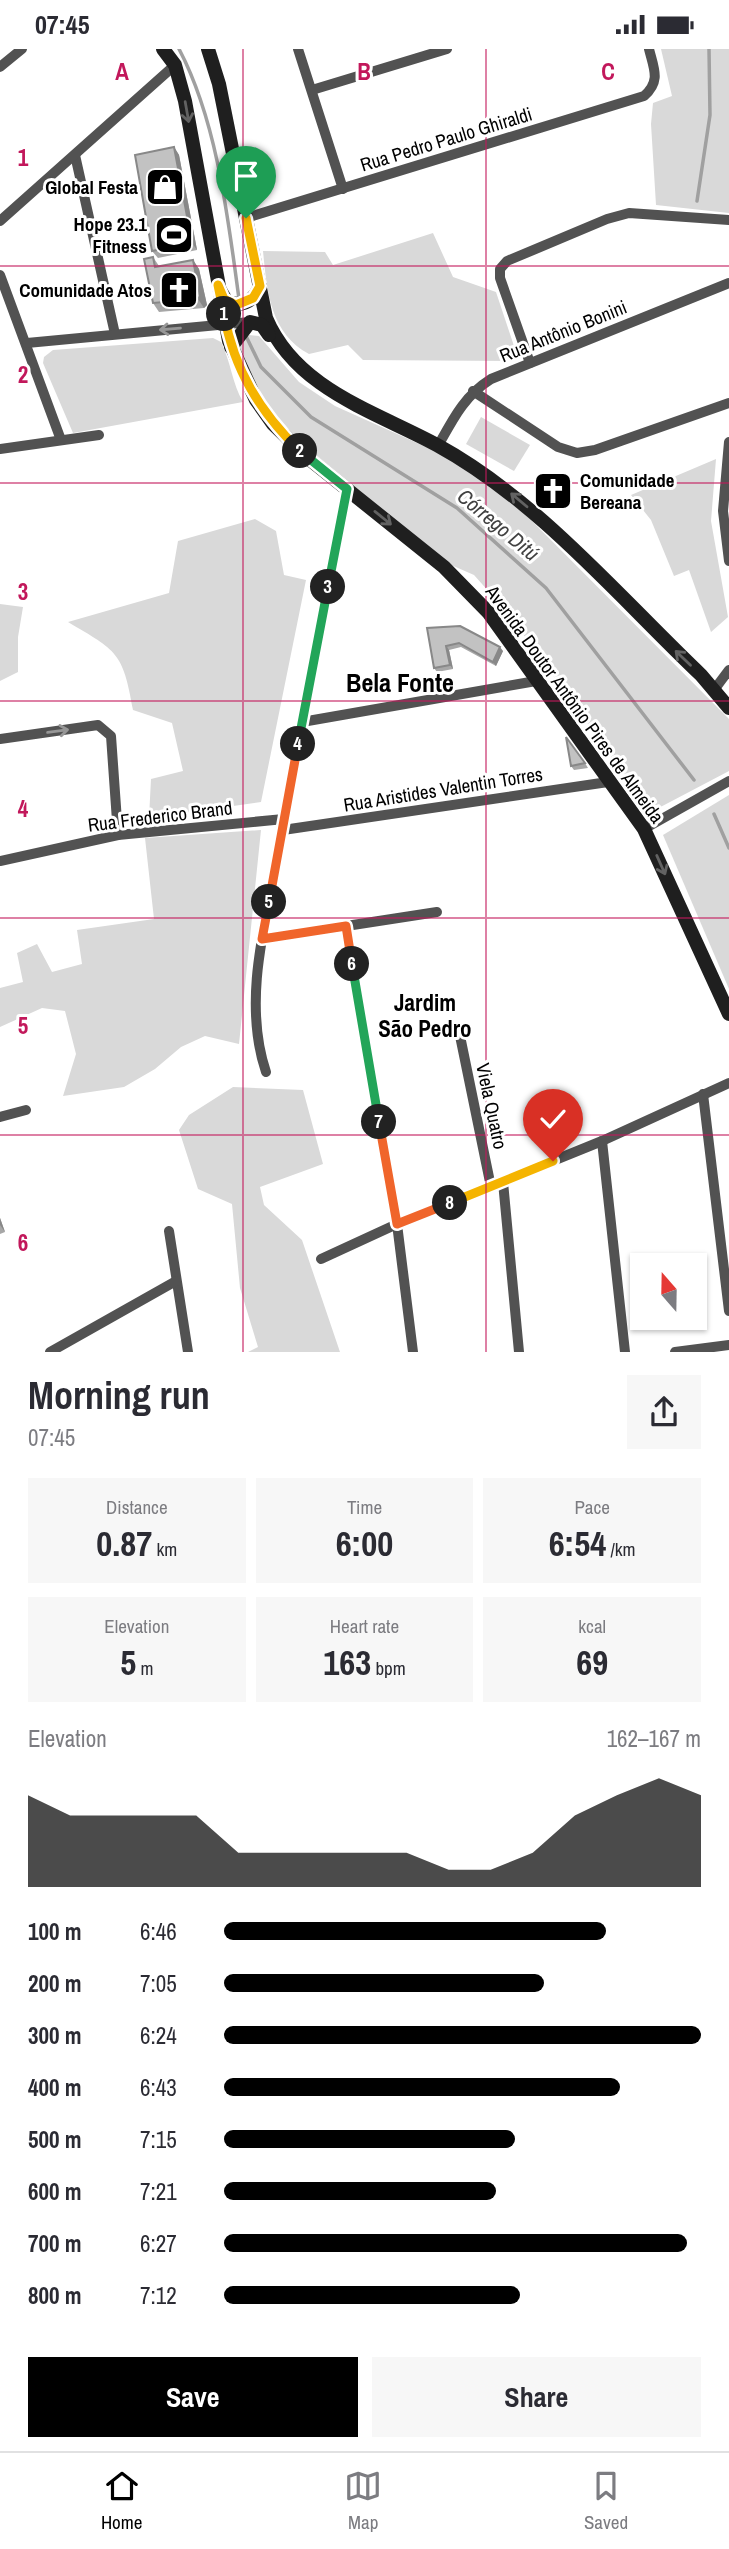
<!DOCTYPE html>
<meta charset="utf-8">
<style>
:root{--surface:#fff;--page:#f7f7f7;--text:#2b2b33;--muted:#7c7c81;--line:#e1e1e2;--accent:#000}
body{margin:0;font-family:"Archivo Narrow",sans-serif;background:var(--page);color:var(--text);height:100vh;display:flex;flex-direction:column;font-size:26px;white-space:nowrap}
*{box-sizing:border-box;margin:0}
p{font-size:23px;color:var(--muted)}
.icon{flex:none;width:38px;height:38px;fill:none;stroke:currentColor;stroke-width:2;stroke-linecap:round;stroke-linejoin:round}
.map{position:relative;height:1303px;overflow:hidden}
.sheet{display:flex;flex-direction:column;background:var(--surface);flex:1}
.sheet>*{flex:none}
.needle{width:46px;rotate:340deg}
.tools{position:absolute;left:630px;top:1204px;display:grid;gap:14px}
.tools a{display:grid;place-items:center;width:77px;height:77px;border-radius:0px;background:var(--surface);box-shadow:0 2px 5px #0004;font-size:35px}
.pin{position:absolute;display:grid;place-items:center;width:60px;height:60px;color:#fff;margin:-72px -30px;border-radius:50% 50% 50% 0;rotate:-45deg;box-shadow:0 0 7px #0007}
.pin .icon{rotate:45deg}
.km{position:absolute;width:35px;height:35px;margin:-18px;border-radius:50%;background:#222;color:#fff;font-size:19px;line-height:35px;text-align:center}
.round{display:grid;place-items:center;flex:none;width:74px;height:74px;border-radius:0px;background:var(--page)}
.overview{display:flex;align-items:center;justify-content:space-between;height:119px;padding:0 28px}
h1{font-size:38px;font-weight:800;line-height:52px}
.metrics{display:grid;grid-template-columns:repeat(3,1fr);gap:10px;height:119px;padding:7px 28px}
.metrics div{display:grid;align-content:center;border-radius:0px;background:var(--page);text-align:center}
.metrics b{font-size:35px;font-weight:800}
.metrics small{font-size:19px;font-weight:400}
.metrics p{font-size:19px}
.chart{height:196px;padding:14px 28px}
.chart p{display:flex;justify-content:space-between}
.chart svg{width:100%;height:126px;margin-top:7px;fill:var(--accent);opacity:.7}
.cta{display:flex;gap:14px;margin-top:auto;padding:14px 28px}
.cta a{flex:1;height:80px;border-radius:0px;background:var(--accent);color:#fff;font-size:28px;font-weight:800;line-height:80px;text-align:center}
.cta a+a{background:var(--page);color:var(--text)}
ul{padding:0 28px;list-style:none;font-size:23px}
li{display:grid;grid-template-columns:112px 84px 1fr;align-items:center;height:52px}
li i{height:18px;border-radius:9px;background:var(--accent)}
.status{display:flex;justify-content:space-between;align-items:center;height:49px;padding:0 35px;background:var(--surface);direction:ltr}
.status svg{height:19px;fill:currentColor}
.dock{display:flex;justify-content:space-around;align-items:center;height:98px;border-top:2px solid var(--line);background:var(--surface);font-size:19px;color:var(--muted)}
.dock a{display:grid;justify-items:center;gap:4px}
.dock .on{color:var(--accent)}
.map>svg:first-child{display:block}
.green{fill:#d9d9d9}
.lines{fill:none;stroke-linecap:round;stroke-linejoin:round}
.stream{stroke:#a0a0a0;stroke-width:3.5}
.minor{stroke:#525252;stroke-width:10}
.secondary{stroke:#1f1f1f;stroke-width:14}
.wall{fill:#a7a7a7}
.shaded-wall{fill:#888}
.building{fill:#c2c2c2;stroke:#888;stroke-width:2}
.oneway{stroke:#626262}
.oneway2{stroke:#979797}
.split-1-casing{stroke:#fff;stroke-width:14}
.split-2-casing{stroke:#fff;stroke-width:14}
.split-3-casing{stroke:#fff;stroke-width:14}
.split-4-casing{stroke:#fff;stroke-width:14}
.split-5-casing{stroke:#fff;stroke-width:14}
.split-6-casing{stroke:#fff;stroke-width:14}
.split-7-casing{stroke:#fff;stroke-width:14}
.split-8-casing{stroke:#fff;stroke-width:14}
.split-9-casing{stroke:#fff;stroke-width:14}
.split-1{stroke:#f5b400;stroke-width:9}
.split-2{stroke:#f5b400;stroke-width:9}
.split-3{stroke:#22a559;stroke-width:9}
.split-4{stroke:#22a559;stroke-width:9}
.split-5{stroke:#f0652b;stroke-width:9}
.split-6{stroke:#f0652b;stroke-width:9}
.split-7{stroke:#22a559;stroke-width:9}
.split-8{stroke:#f0652b;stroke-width:9}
.split-9{stroke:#f5b400;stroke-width:9}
.grid{fill:none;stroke:#c2185b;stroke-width:2;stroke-opacity:0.55}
.labels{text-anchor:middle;stroke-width:6;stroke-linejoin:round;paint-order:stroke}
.street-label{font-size:19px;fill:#000;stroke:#fff}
.poi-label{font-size:19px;font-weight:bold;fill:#000;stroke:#fff;text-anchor:end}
.water-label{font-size:21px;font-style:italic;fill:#414141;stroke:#fff}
.quarter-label{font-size:23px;font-weight:bold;fill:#000;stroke:#fff}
.district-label{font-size:26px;font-weight:bold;fill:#000;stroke:#fff}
.grid-label{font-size:23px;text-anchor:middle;font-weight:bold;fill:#c2185b;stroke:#fff;stroke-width:6;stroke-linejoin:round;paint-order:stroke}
</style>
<div class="status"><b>07:45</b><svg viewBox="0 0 49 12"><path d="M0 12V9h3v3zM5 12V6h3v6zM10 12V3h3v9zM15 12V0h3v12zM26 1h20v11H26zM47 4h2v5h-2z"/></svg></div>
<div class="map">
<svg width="729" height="1303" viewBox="0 0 729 1303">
<rect width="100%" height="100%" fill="#fff"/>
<g class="green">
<path d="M661,0h68v164l-73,-8 -5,-81 2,-21 19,-7z"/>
<path d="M433,184l20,44 43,15 18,54v10l-5,5 -146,-1 -15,-15 -39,9c-39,-21 -42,-63 -46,-103l62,1 8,13z"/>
<path d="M249,286l10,1 40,46 36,24 100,45 45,27 46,37 203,204v52l-78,41 -144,-200 -33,-37 -32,-14 -124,-103 -38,-36 -17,-19 -25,-54 3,-8z"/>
<path d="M213,289l8,4c10,20 11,41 22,60l-170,31 -30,-70 1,-6 9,-7z"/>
<path d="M481,368l49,28 -16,26 -48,-27z"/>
<path d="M716,410l-5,62 17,96 -17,15 -22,-62 -15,6 -23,-56 -20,-25z"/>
<path d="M255,470l21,12 8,44 22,5 -45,222 -112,16 2,-39 32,-8 -11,-48 -39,-13c-10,-58 -16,-59 -65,-88l101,-29 9,-52z"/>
<path d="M0,555l23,3 -5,30v35l-18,9z"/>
<path d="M729,746v194l-66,-154z"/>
<path d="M261,781l-22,214 -34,-8 -24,11 -26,22 -31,18 -61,9 13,-42 -11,-43 -23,-3 -42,19v-39l23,-6 -6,-29 20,-9 15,28 30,-8 -5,-34 77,-11 -9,-81z"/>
<path d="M233,1038l70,3 20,74 -63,23 4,18 38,35 38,112h-92l10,-5 -18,-59 -8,-84 -34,-15 -19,-59 10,-15z"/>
</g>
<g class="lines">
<g class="stream">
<path d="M179,0c38,72 49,169 60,250"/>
<path d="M697,152l13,-86 -1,-66"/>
<path d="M246,287l15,31 50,50 146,91 89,80 148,192"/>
<path d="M714,765l15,34"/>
</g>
<g class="minor">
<path d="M298,0l45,140"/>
<path d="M0,18l22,-18"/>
<path d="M312,41l135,-41"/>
<path d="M75,106l40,179"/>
<path d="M246,169l398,-122c17,-15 10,-27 5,-47"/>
<path d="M0,172l175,-156"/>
<path d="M0,226l61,165"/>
<path d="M27,294l223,-21"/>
<path d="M530,314l-30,-85v-9l7,-8 100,-42 22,-6 100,7"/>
<path d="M473,342l85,56 19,6 18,-3 134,-47"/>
<path d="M729,393l-6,69 6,50"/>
<path d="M438,397c15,-27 26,-50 53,-67l238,-96"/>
<path d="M0,400l99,-14"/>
<path d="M714,641l15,-20"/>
<path d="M302,673l234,-41"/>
<path d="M0,690l98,-14 13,11 7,99"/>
<path d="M644,780l85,-48"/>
<path d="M283,781l325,-48"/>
<path d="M0,812l118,-26 166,-16"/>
<path d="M346,877l51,298 16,128"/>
<path d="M262,890l175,-27"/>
<path d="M459,982l32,156"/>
<path d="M266,1023c-26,-77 4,-164 17,-242 19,-114 43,-227 64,-341"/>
<path d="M703,1045l26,217"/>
<path d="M0,1068l26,-7"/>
<path d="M602,1092l23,211"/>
<path d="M503,1133l16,170"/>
<path d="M169,1182l19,121"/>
<path d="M321,1210l76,-35 205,-83 127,-58"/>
<path d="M50,1303l126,-71"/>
<path d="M675,1303l54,-7"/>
</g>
<g class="secondary">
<path d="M163,0l12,16 10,36 44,240 27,59 17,24 35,34 136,109 44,45 156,217 85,185"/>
<path d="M208,0l11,35 47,234c30,71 108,93 171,127 102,56 180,150 264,230l28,33"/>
<path d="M220,241l7,12c16,5 26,0 33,-16"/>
<path d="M231,298l19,-25 12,3 7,10"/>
</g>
</g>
<g class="wall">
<path d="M174,98l5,8 18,95 -39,8 -6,-7z"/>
<path d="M153,208l6,9 34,-6 6,9 8,36 -3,3 -45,4 -6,-9z"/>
<path d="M565,437l-13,19 -12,-9 -3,-5z"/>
<path d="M427,579l76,23 -7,15 -35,-19 -12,3 4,19 -16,3 -3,-4z"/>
<path d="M585,714l3,5 -14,2 -3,-4z"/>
<path d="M0,1169l5,14 -5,2z"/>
</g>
<g class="shaded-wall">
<path d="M174,98l5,8 18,95 -5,-7z"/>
<path d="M193,211l6,9 8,36 -3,3 -6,-9z"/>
<path d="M562,432l3,5 -13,19 -3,-4z"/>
<path d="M446,597l3,4 4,19 -3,-4z"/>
<path d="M500,598l3,4 -7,15 -3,-4z"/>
<path d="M0,1169l5,14 -5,-7z"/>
</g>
<g class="building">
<path d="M174,98l18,96 -40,8 -17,-96z"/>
<path d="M153,208l2,10 38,-7 7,36 -2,3 -45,4 -9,-44z"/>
<path d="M550,425l12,7 -13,20 -12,-10z"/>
<path d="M460,577l40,21 -7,15 -34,-19 -13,3 4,19 -16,3 -7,-40z"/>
<path d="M566,688l19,26 -14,3z"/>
</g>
<defs><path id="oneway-shaft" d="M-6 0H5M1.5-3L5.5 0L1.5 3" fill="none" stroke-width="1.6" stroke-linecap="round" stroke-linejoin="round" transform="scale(1.75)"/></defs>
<g class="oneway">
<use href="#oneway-shaft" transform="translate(187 63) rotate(80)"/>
<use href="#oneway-shaft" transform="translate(519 451) rotate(-140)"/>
<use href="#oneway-shaft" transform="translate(383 469) rotate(39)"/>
<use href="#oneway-shaft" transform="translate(683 609) rotate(-136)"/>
<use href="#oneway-shaft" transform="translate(661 816) rotate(66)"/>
</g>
<g class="oneway2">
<use href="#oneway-shaft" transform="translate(170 280) rotate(175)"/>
<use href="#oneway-shaft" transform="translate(58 682) rotate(-8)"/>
</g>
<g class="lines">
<g class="split-1-casing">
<path id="split-1" d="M224,265l-6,-29 6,14 12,6 17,-7 7,-12 -14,-68"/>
</g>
<g class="split-2-casing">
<path id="split-2" d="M224,265c10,56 36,98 76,137"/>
</g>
<g class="split-3-casing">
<path id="split-3" d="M300,402l47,38 -19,98"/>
</g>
<g class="split-4-casing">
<path id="split-4" d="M298,695l30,-157"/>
</g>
<g class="split-5-casing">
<path id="split-5" d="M269,853l29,-158"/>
</g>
<g class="split-6-casing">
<path id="split-6" d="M269,853l-7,37 84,-13 6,38"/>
</g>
<g class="split-7-casing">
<path id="split-7" d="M352,915l27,158"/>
</g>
<g class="split-8-casing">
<path id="split-8" d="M379,1073l18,102 53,-21"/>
</g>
<g class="split-9-casing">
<path id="split-9" d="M450,1154l103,-42"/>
</g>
<use href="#split-1" class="split-1"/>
<use href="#split-2" class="split-2"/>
<use href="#split-3" class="split-3"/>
<use href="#split-4" class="split-4"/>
<use href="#split-5" class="split-5"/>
<use href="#split-6" class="split-6"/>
<use href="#split-7" class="split-7"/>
<use href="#split-8" class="split-8"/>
<use href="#split-9" class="split-9"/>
</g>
<path class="grid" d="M243,0v1303M486,0v1303M0,217h729M0,434h729M0,652h729M0,869h729M0,1086h729"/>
<defs>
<g id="shop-square" transform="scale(2.0125)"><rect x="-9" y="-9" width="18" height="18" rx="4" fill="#000" stroke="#fff"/><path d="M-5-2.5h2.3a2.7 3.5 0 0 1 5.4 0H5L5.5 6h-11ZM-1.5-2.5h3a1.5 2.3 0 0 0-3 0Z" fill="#fff"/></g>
<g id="stadium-square" transform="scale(2.0125)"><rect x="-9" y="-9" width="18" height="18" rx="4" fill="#000" stroke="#fff"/><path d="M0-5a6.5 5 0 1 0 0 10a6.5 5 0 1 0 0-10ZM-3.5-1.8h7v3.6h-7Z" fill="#fff"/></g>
<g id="church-square" transform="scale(2.0125)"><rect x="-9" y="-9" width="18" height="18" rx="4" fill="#000" stroke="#fff"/><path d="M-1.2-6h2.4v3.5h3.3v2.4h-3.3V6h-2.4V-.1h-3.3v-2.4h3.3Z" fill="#fff"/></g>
</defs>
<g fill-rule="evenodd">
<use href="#shop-square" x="165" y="138"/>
<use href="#stadium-square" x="174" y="186"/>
<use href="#church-square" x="179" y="241"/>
<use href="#church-square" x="553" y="442"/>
</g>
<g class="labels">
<g class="street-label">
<text transform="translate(446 90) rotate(-17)" y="7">Rua Pedro Paulo Ghiraldi</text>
<text transform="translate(563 282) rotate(-22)" y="7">Rua Antônio Bonini</text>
<text transform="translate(575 655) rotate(54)" y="7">Avenida Doutor Antônio Pires de Almeida</text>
<text transform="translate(443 740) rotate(-9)" y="7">Rua Aristides Valentin Torres</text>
<text transform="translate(160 767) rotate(-7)" y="7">Rua Frederico Brand</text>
<text transform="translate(492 1057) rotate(78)" y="7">Viela Quatro</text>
</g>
<g class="poi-label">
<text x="138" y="145">Global Festa</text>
<text x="147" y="182">Hope 23.1<tspan x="147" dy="22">Fitness</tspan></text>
<text x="152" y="248">Comunidade Atos</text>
<text x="580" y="438" text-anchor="start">Comunidade<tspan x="580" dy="22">Bereana</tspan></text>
</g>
<g class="water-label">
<text transform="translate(498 476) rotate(40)" y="7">Córrego Ditú</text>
</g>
<g class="quarter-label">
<text x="425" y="962">Jardim<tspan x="425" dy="26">São Pedro</tspan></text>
</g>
<g class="district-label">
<text x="400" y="643">Bela Fonte</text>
</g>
</g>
<g class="grid-label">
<text x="122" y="31">A</text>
<text x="364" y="31">B</text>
<text x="608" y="31">C</text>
<text x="23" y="117">1</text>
<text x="23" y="334">2</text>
<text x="23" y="551">3</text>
<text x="23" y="768">4</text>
<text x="23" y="985">5</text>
<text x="23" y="1202">6</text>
</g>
</svg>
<div class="tools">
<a><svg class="needle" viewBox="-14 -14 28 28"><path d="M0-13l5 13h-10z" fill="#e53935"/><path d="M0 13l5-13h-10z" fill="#7c7c81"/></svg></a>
</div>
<div class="pin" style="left:246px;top:169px;background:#1e9e55"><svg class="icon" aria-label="arrive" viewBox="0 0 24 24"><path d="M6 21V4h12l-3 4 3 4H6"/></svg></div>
<div class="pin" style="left:553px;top:1112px;background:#d93025"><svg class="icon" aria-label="check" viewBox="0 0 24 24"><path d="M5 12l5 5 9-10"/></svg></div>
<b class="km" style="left:224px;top:265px">1</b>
<b class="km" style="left:300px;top:402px">2</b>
<b class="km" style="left:328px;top:538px">3</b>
<b class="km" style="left:298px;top:695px">4</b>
<b class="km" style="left:269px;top:853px">5</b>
<b class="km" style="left:352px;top:915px">6</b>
<b class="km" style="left:379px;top:1073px">7</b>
<b class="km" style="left:450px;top:1154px">8</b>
</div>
<section class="sheet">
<div class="overview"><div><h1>Morning run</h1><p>07:45</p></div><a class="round"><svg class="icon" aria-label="share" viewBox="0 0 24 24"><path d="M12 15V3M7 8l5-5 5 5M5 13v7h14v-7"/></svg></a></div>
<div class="metrics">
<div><p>Distance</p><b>0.87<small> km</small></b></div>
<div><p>Time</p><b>6:00</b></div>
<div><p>Pace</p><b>6:54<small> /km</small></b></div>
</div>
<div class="metrics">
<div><p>Elevation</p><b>5<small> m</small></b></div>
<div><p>Heart rate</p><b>163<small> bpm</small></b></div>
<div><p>kcal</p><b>69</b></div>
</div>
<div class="chart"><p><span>Elevation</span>162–167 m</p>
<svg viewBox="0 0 160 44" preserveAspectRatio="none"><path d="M0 44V12L10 19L20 19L30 19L40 19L50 32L60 32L70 32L80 32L90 32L100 38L110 38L120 32L130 19L140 12L150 6L160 12V44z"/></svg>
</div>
<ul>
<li><b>100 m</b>6:46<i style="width:80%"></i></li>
<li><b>200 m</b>7:05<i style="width:67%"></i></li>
<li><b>300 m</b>6:24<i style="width:100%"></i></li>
<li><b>400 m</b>6:43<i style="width:83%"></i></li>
<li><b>500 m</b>7:15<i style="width:61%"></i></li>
<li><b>600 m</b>7:21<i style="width:57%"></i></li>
<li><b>700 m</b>6:27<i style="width:97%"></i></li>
<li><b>800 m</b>7:12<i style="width:62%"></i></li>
</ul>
<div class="cta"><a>Save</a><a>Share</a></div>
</section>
<nav class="dock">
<a class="on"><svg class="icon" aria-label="home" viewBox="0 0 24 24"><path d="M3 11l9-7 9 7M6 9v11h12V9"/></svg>Home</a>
<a><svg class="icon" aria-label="map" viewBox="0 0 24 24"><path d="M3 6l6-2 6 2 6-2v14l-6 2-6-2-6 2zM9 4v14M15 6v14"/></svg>Map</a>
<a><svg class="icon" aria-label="saved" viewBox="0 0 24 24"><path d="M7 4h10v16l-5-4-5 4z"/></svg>Saved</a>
</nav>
